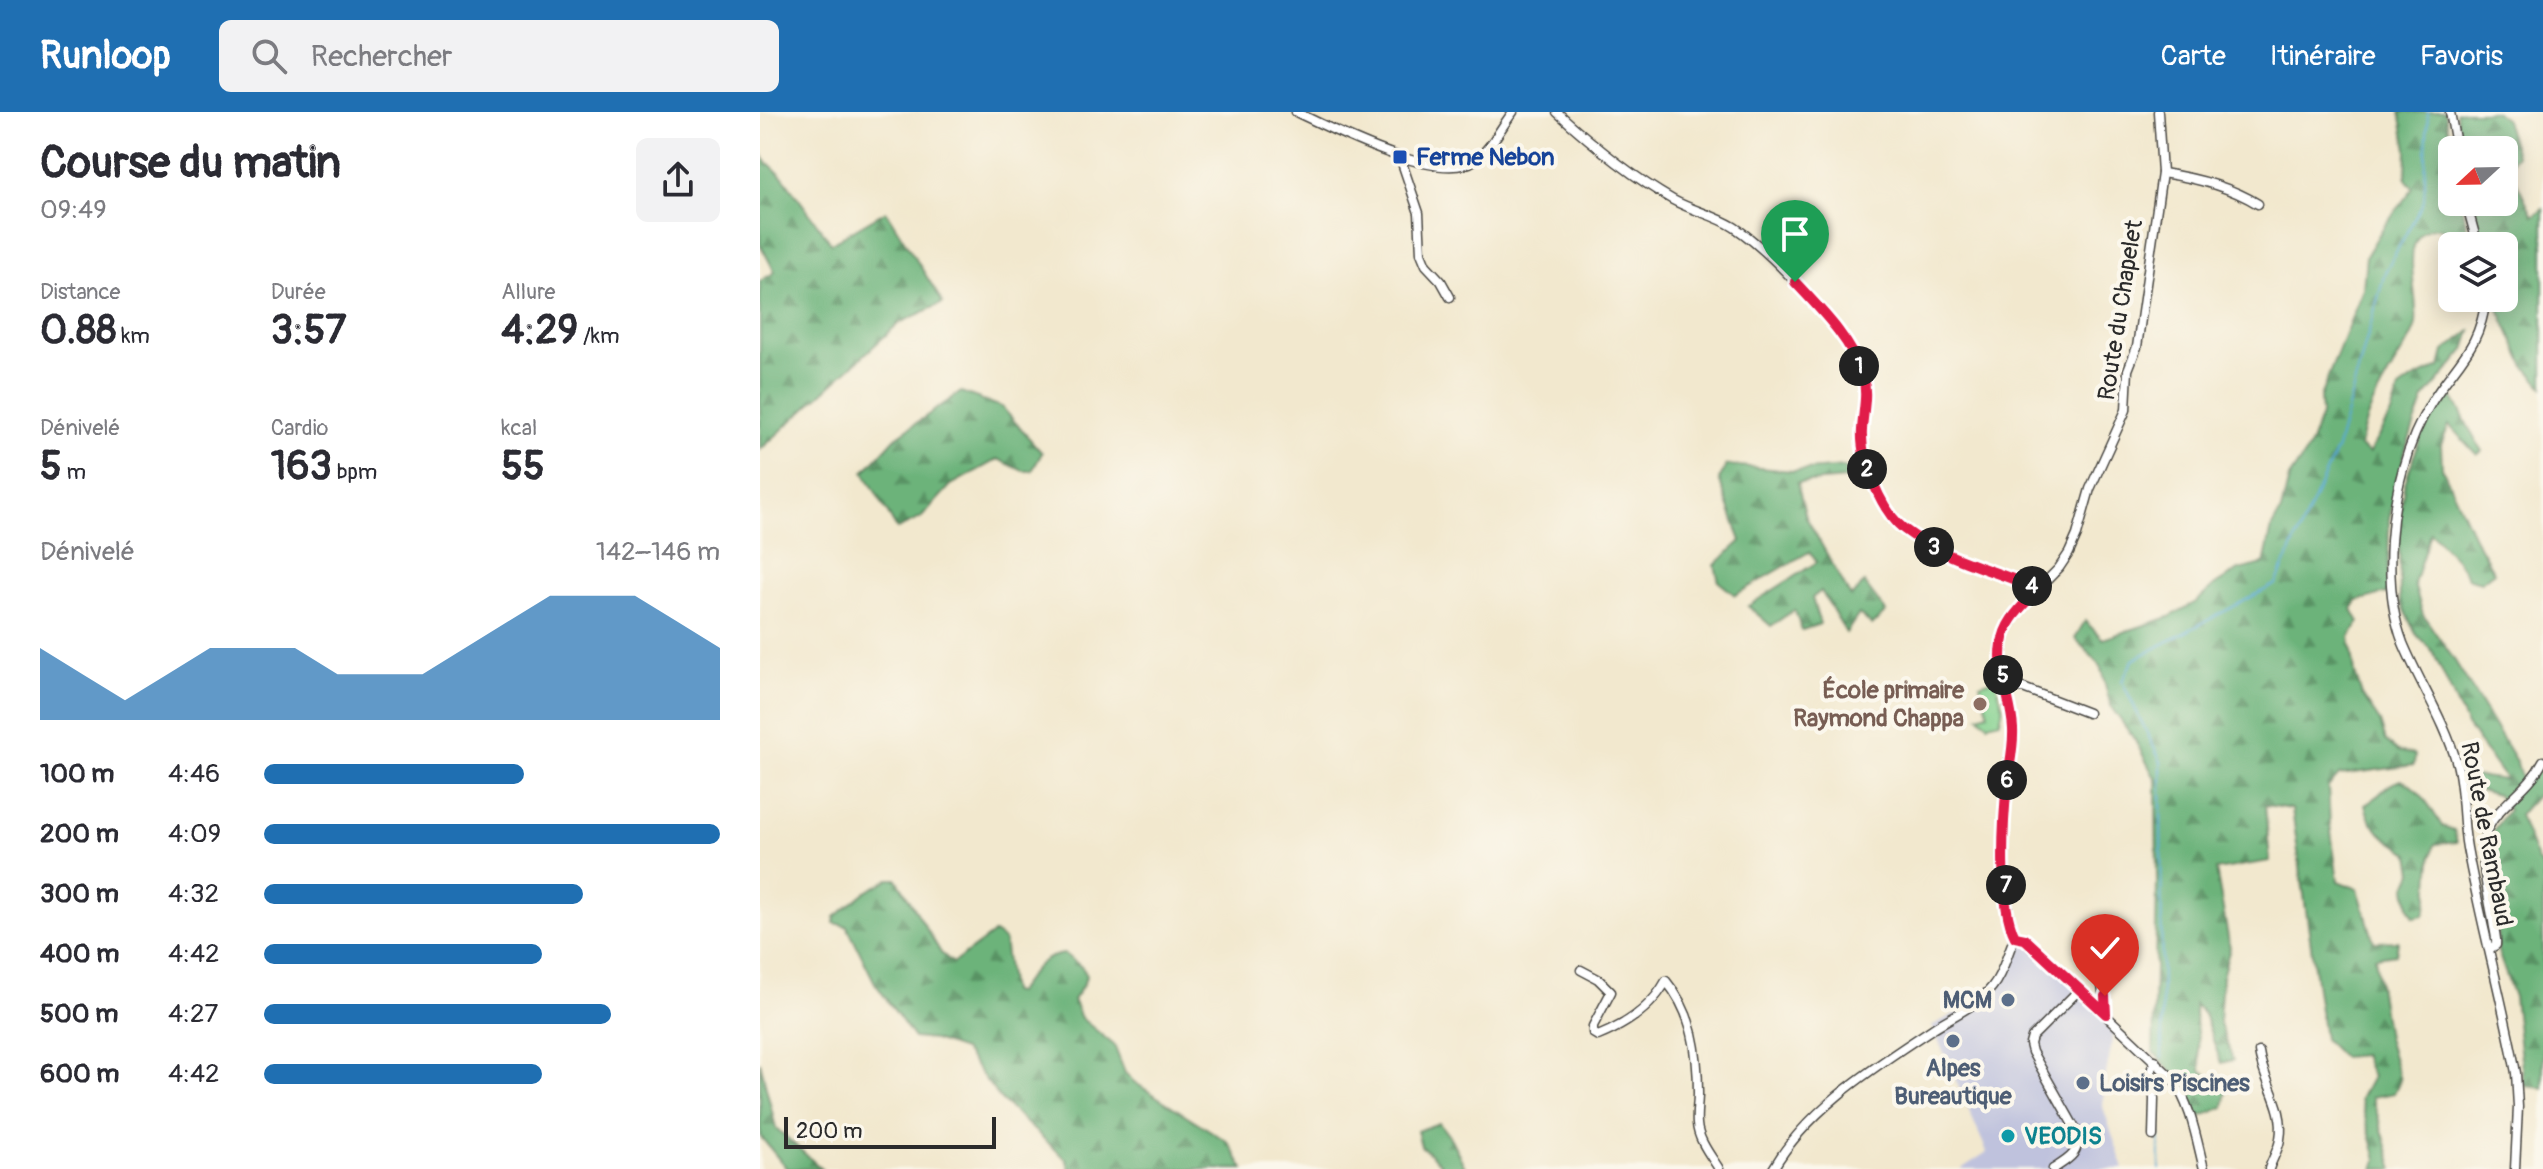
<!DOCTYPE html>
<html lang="fr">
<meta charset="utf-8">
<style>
:root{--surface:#fff;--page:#f2f2f3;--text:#2b2b33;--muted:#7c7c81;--accent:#1f6fb2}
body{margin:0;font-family:Pangolin,sans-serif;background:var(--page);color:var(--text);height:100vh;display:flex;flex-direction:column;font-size:30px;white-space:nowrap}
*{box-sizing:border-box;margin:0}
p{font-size:26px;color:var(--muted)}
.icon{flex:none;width:44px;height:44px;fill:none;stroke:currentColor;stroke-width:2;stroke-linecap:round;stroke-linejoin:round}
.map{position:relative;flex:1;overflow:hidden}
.panel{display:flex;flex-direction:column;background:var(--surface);width:760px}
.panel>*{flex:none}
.needle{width:52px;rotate:248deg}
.fabs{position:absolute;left:1678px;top:24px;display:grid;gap:16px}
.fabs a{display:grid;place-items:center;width:80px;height:80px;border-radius:12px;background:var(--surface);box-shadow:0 4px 20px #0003;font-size:40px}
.scale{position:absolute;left:24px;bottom:20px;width:212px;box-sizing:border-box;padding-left:8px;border:4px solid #2b2b2b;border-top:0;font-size:22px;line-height:28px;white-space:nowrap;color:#2b2b2b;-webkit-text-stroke:6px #fbf7ec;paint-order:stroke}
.pin{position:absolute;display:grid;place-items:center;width:68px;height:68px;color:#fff;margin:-82px -34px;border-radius:50% 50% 50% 0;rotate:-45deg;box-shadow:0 0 8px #0007}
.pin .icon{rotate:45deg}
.km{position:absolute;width:40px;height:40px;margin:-20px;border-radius:50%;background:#222;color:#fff;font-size:22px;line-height:40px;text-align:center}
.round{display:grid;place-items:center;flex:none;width:84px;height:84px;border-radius:12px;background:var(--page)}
.head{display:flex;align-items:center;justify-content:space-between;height:136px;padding:0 40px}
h1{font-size:44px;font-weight:700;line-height:60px}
.stats{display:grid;grid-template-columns:repeat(3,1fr);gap:12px;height:136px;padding:8px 40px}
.stats div{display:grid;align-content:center}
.stats b{font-size:40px;font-weight:700}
.stats small{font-size:22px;font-weight:400}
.stats p{font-size:22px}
.chart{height:224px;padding:16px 40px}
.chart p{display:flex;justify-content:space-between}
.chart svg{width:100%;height:144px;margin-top:8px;fill:var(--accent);opacity:.7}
ul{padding:0 40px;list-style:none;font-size:26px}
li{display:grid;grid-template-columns:128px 96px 1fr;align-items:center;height:60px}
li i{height:20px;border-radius:10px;background:var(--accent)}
header{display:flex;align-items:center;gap:48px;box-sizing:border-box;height:112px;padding:0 40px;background:var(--accent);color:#fff}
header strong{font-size:38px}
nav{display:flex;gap:44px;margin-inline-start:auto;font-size:28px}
.search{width:560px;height:72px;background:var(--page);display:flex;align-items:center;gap:20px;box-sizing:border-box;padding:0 28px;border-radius:12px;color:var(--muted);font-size:30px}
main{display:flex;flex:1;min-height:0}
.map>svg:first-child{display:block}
.industrial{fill:#bfc2dd}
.forest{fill:url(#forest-firs);stroke:#4c6f52;stroke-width:2}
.park{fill:#85d18f;stroke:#587e5d;stroke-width:2}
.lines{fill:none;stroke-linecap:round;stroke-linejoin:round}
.stream{stroke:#58aad3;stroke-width:2}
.minor-casing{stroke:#494743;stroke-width:11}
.minor{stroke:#fff;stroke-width:8}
.route-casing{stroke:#fff;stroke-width:16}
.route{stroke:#e11d48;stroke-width:10}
.transit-dot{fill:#1a4fb4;stroke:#fbf7ec;stroke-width:3}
.education-dot{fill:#8d6e63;stroke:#fbf7ec;stroke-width:3}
.service-dot{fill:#5c6f8a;stroke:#fbf7ec;stroke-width:3}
.culture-dot{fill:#0f9aa8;stroke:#fbf7ec;stroke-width:3}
.labels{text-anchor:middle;stroke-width:8;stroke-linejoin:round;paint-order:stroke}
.transit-label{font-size:24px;font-weight:bold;fill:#164399;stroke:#fbf7ec;text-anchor:start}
.street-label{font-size:24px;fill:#2b2b2b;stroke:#fbf7ec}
.education-label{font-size:24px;font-weight:bold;fill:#785e54;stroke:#fbf7ec;text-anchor:end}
.service-label{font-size:24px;font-weight:bold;fill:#4e5e75;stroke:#fbf7ec;text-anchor:end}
.culture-label{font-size:24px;font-weight:bold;fill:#0d838f;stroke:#fbf7ec;text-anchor:start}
</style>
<header>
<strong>Runloop</strong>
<div class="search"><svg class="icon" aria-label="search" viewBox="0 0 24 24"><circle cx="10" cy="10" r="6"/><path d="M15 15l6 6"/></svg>Rechercher</div>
<nav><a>Carte</a><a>Itinéraire</a><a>Favoris</a></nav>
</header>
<main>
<section class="panel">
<div class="head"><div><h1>Course du matin</h1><p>09:49</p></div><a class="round"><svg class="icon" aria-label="share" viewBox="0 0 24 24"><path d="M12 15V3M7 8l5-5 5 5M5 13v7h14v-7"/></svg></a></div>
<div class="stats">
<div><p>Distance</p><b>0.88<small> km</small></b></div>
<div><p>Durée</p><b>3:57</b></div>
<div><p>Allure</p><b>4:29<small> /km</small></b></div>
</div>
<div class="stats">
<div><p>Dénivelé</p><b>5<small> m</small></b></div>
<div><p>Cardio</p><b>163<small> bpm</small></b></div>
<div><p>kcal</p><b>55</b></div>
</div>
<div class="chart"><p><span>Dénivelé</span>142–146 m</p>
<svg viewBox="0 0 160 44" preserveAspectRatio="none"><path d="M0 44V22L10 30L20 38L30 30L40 22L50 22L60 22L70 30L80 30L90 30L100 22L110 14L120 6L130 6L140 6L150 14L160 22V44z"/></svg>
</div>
<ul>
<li><b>100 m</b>4:46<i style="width:57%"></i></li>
<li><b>200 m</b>4:09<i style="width:100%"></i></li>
<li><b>300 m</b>4:32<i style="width:70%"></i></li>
<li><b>400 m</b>4:42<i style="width:61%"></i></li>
<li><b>500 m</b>4:27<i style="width:76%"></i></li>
<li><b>600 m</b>4:42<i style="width:61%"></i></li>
</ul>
</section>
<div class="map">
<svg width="1783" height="1057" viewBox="0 0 1783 1057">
<defs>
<pattern id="forest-firs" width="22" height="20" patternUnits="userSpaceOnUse" patternTransform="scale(2)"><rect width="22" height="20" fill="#6cb37a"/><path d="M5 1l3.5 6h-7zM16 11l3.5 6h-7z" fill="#599264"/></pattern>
</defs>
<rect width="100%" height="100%" fill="#fbf7ec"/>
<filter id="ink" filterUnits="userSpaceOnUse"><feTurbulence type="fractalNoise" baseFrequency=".0125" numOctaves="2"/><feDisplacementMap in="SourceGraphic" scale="16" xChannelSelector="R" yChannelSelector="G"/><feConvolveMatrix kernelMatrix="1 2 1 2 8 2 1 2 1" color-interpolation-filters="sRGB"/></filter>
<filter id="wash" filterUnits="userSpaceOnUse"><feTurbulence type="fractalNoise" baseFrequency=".006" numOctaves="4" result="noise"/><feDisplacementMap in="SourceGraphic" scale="32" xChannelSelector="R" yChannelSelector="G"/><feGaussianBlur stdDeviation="1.8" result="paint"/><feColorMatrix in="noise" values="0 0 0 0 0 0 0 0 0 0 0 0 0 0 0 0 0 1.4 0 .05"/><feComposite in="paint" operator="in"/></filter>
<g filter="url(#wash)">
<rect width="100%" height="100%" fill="#f2e8ce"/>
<path class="industrial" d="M1266,824l86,78 2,19 -10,51 -1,23 21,62h-163l26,-17 -55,-126 58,-32 15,-18z"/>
<g class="forest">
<path d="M1640,0h45l7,38v52h8l12,44h-14l-4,-12c-14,-7 -26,-11 -37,5 -12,18 2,62 -1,85 -2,12 -11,23 -17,33 -16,27 -36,59 -39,90l9,6 22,-39 8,-25 14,-10 27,-12 4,-16 27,-20 -6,19 -41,49 -18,49 -17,71 -1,74 -31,8 -5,8 7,13 -9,15 5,37 7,21 18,27 6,19 12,10 17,4 -1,10 -75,10 -11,12 2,37 8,57 20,8 16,53 24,-1 -2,13 -21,3 12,81 13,42 -6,13 -22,4 22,72h-20l3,-10 -17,-60 12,-22 -9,-22 -21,2 -18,-18 -32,-230 -27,-4 5,56 -54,9 14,78 -8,29 -3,45 14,38 -12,3 -17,-49 -10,-10 7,66 26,21 -3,16 -29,12c-8,-29 -21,-47 -42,-67l4,-170 -1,-102 -21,-40 -24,-33 -11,-42 -25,-27 10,-17 18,18 66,-22 27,-15 19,-17 24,-15 25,-6 8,-37 9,-16 8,-33 20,-30 12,-33 -1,-18 43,-108 3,-33 18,-30 29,-38 -7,-9 1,-30z"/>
<path d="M1696,0h40l9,8 11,35 -7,11 24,50 10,-8v179l-19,-22 -30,-67h10v-52h-21l-10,-44h31v-52h-42z"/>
<path d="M0,39l5,9 18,17 48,66 55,-32 57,92 -44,20 -139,127v-169l15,-9 -15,-28z"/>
<path d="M1688,278c14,19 20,41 34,61l-5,4 -28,-30 -8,20 1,23 32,69 20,35 -13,10 -12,-3 -13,-20 -26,-27 -16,52 9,31 32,46 62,102 5,18 21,-15v22l-24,27 18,45 6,9v219l-19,-2 -10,-89 -16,-45 -5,-121 15,-21 -11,-15 -25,-7 3,-12 31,4 -40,-56 -33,-72 -17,-18 -16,-32 -1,-77 5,-39 17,-50 16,-32z"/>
<path d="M201,280l41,15 40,46 -10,18h-9l-25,-12 -47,26 -30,33 -24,11 -33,-57 32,-35z"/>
<path d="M967,353l66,6 52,-4 1,12 -49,4 9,34 45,80 13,-14 22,29 -14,13 -13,-11 -13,19 -25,-42 -9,7 8,26 -18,6 -8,-20 -23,16 -23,-20 69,-44 -8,-10 -74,43 -16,-13 -4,-17 26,-24 -22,-62z"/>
<path d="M1641,668c20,8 30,29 41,46l12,4 3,12 -22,2c-9,23 -2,48 -11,71l-10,2 -5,-10 -3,-19 7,-16 -3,-18c-22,-17 -38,-20 -45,-49 17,-9 17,-19 36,-25z"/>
<path d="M129,767h8l44,74 12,10 41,-30 10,7 7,52 5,1c17,-20 20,-35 48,-39 28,19 27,20 9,46l8,18 33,27 11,28 9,9 94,60 16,27h-174l-4,-10 -65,-59 -38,-50 -29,-10 -20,-2 -39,-55 -28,-57 -13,-3 1,-6 29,-24z"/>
<path d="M0,950l16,66 46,41h-35l-27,-33z"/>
<path d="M679,1011l12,16 15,30h-25l-1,-6 -19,-17 -4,-15z"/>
</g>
<path class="park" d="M1235,567l8,28 -3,14 -12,3 -9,-8 9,-3 -8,-29z"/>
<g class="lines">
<g class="stream">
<path d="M1402,946l-1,-296 -39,-81 11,-21 143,-76 61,-136 48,-176 39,-71 4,-89"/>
<path d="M1398,967l2,90"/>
</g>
</g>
</g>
<g filter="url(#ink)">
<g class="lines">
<g class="minor-casing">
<g id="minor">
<path d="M536,0c36,17 143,73 179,48 16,-11 26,-33 38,-48"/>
<path d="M797,0c36,33 74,64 116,88 20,11 42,15 61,27 28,18 66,59 88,84 16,18 36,44 41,67 5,19 -1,36 -1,54 -1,29 20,80 43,98 40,29 89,40 133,59"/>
<path d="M1690,0l7,38"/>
<path d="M640,45l19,56 2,40 5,12 15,16 9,16"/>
<path d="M1402,61c34,5 67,13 96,31"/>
<path d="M1706,90l12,44"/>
<path d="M1726,186c-6,52 -31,65 -55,105 -25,40 -37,91 -40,138 -2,33 0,71 12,102 17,41 42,78 54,121 7,27 5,57 10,84 14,76 35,150 49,225l2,34 -3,62"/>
<path d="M1246,577l17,-1 65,25"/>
<path d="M1255,825l-7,-24 -4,-44v-56l9,-83 -12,-67 1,-19 3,-12 12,-21 42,-43 10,-15 8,-18 13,-46 36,-79 2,-40 9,-23 25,-174 -4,-61"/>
<path d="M1255,825l10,2 147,139c19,27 24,59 32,91"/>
<path d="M1332,832l8,28 6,41"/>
<path d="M1729,837l7,-4c1,-8 -2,-15 -3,-24 -4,-24 -16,-70 -5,-93 13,-26 41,-38 55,-67"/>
<path d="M821,858l17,9 13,13 -18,34v7l5,3c27,-11 54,-29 68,-55 27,32 32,72 32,112 0,10 -2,21 -1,31 1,16 14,32 22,45"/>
<path d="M1499,940c4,30 27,56 21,87 -1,10 -8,20 -11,30"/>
<path d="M1393,1024l1,-37 -3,-28 4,-11"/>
<path d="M1013,1057c35,-61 102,-102 159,-140 20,-13 45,-23 60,-42 12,-15 15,-34 23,-50"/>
<path d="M1293,1057c16,-10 28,-16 24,-37l-45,-80 -2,-8 2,-7 48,-48"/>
</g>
</g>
<use href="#minor" class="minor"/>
</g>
</g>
<g class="lines" filter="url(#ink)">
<g class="route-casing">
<path id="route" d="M1035,170c25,27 57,58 68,94 5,19 0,35 -1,54 -2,29 19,81 42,99 39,30 90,41 134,60 -15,17 -33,31 -36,55 -5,29 10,57 11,85 1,18 -4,37 -6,55 -4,38 -9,120 8,153l10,2 81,75 -1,-18"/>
</g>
<use href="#route" class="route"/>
</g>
<rect class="transit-dot" x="632" y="37" width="16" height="16" rx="4"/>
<circle class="education-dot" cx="1220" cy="592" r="8"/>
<g class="service-dot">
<circle cx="1248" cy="888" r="8"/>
<circle cx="1193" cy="929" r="8"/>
<circle cx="1323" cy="971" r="8"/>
</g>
<circle class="culture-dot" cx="1248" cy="1024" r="8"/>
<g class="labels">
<g class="transit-label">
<text x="656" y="53">Ferme Nebon</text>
</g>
<g class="street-label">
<text transform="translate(1360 198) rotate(-81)" y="8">Route du Chapelet</text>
<text transform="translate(1727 722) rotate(79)" y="8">Route de Rambaud</text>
</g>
<g class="education-label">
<text x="1204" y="586">École primaire<tspan x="1204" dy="28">Raymond Chappa</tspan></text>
</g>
<g class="service-label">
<text x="1232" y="896">MCM</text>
<text x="1193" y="964" text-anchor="middle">Alpes<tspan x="1193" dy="28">Bureautique</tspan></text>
<text x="1339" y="979" text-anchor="start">Loisirs Piscines</text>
</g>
<g class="culture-label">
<text x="1264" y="1032">VEODIS</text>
</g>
</g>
</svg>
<div class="fabs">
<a><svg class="needle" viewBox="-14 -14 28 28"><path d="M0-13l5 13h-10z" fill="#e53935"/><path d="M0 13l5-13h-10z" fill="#7c7c81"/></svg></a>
<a><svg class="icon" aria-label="layers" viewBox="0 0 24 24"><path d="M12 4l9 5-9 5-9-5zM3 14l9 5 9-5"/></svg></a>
</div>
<div class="scale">200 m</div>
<div class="pin" style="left:1035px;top:170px;background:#1e9e55"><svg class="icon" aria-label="arrive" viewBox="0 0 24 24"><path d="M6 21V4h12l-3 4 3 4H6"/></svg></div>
<div class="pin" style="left:1345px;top:884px;background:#d93025"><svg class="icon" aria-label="check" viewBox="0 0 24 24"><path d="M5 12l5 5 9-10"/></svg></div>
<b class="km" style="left:1099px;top:254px">1</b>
<b class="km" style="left:1107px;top:357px">2</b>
<b class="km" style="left:1174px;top:435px">3</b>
<b class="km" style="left:1272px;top:474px">4</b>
<b class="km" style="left:1243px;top:563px">5</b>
<b class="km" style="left:1247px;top:668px">6</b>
<b class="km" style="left:1246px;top:773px">7</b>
</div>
</main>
